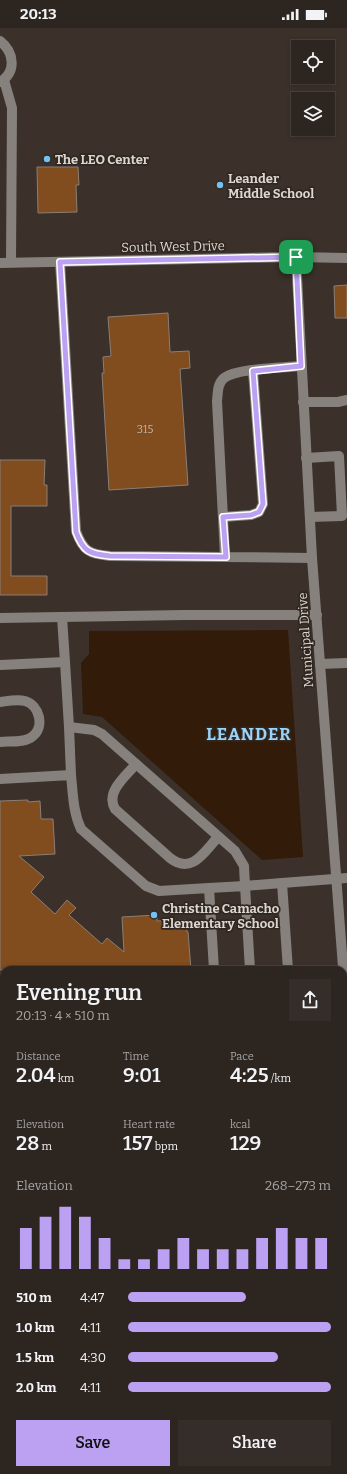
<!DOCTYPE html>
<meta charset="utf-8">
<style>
:root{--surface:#2c2520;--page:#342d29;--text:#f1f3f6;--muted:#a6a5a5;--line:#48423e;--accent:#bca0f2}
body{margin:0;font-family:Bitter,serif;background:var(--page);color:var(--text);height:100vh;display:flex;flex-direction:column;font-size:15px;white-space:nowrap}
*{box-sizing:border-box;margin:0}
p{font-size:13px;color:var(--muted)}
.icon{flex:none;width:22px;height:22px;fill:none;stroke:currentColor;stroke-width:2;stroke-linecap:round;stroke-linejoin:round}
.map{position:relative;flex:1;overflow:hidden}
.sheet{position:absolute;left:0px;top:938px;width:347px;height:508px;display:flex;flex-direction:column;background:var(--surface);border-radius:12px 12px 0 0;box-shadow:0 2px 6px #0003,0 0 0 1px var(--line)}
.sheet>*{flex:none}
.controls{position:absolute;left:291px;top:12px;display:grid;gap:8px}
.controls a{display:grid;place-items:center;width:44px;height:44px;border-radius:0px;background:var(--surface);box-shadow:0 2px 6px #0003,0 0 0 1px var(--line);font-size:20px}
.pin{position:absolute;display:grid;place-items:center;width:34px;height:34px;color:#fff;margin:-17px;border-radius:8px;box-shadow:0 2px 6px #0006}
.round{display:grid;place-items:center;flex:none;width:42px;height:42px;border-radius:0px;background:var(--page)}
.overview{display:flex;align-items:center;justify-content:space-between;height:68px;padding:0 16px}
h1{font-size:22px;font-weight:600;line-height:30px}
.metrics{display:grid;grid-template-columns:repeat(3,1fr);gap:6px;height:68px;padding:4px 16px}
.metrics div{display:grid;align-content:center}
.metrics b{font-size:20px;font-weight:600}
.metrics small{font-size:11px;font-weight:400}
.metrics p{font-size:11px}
.chart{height:112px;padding:8px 16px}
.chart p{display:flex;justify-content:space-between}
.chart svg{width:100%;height:72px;margin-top:4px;stroke:var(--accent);stroke-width:6}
.primary-button{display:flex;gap:8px;margin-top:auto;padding:8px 16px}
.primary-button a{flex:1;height:46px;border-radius:0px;background:var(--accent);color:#111;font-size:16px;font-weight:600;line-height:46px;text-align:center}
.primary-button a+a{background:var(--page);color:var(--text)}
ul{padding:0 16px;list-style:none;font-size:13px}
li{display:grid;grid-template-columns:64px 48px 1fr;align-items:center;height:30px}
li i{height:10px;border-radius:5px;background:var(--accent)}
.status{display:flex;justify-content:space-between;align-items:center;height:28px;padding:0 20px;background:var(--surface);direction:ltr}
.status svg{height:11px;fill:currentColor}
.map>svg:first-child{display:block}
.water{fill:#321b08}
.building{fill:#814c1e;stroke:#8a7f76}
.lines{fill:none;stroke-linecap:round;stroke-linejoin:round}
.path{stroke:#928a84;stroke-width:2.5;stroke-dasharray:1 3;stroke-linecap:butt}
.minor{stroke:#86817d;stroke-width:10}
.route-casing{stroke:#fff;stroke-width:8}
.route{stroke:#bca0f2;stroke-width:5}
.poi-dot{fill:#71c1f5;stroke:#312721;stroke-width:1.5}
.labels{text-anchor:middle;stroke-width:3.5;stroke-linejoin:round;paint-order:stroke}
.number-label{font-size:11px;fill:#c5b4a4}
.poi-label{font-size:13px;font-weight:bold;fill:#dcd6d1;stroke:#312721;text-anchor:start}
.street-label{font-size:13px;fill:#dcd6d1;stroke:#312721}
.district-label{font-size:17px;font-weight:bold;letter-spacing:1px;fill:#9bd4fa;stroke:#312721}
</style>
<div class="status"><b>20:13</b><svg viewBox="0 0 49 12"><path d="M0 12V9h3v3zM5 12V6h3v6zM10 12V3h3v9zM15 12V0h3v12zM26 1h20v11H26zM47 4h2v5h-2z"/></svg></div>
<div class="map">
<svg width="347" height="1446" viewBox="0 0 347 1446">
<rect width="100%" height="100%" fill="#3b312a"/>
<path class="water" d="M288,602l15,227 -41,3 -160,-143 -19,-3 -2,-51 8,-9v-23z"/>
<g class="building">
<path d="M37,139h41l1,18h-3l1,27 -39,1z"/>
<path d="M347,257v33h-12l-1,-32z"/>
<path d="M168,285l2,39 19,-1 1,17 -10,1 8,116 -79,5 -7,-117h2l-1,-16 8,-1 -3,-39z"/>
<path d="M0,432h45l-1,25h3v21h-36v70h36v19h-47z"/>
<path d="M28,772v2l12,-1 1,18h12l2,35 -36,2 25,21 -13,15 24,22 12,-14 9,8 -7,7 33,29 5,-6 17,14 -2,-35 35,-2v6l29,-1 1,12h1l3,38h-191v-169z"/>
</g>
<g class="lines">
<path class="path" d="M0,1194l4,2"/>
<g class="minor">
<path d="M0,13c14,11 17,31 0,41"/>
<path d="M4,52l8,28 -1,154"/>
<path d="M296,229l16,301 35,462"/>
<path d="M60,234l16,269c7,20 13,23 34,25l115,1"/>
<path d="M0,235l296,-6 51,1"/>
<path d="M301,338c-18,2 -64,2 -77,12 -7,6 -6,15 -7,23l8,156 87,1"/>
<path d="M303,374h35l9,-2"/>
<path d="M306,430l33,-2 3,60 -32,1"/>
<path d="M223,489l28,-2 8,-3 4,-8 -10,-133"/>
<path d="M0,590l184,-3h133"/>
<path d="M65,634l4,65 25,3 8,4 133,117 9,15 1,20 37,-3"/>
<path d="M320,636l27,-1"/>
<path d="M0,637l65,-3 -3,-45"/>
<path d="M0,674c8,-1 17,-3 25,-1 14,4 20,25 8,35 -7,7 -24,5 -33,6"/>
<path d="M69,699l2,48"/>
<path d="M136,736c-10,12 -31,28 -21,45l55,49c22,17 34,-6 48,-21"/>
<path d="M0,751l71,-4c2,19 2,37 10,54l65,57 13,5 50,-3 5,82"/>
<path d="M209,860l36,-2 5,84"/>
<path d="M288,942l-6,-87 65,-5"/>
<path d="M0,1046l4,4"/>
<path d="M0,1096l4,4"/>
<path d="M0,1158l4,4"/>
<path d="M343,1177h4"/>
<path d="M343,1423h4"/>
<path d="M248,1446l2,-4"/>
</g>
</g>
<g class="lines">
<g class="route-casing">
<path id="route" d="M296,229l5,109 -48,5 10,133 -4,8 -8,3 -28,2 3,40 -116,-1c-21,-2 -27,-5 -34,-24l-16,-270z"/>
</g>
<use href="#route" class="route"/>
</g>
<g class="poi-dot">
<circle cx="47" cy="131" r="4"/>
<circle cx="220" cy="157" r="4"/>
<circle cx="154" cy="887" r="4"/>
</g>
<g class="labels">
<g class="number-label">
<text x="145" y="405">315</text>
</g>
<g class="poi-label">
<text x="55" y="136">The LEO Center</text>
<text x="228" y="155">Leander<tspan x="228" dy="15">Middle School</tspan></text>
<text x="162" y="885">Christine Camacho<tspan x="162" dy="15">Elementary School</tspan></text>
</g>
<g class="street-label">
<text transform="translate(173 218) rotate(-1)" y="5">South West Drive</text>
<text transform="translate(305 612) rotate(-94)" y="5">Municipal Drive</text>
</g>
<g class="district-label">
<text x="249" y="712">LEANDER</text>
</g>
</g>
</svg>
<div class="controls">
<a><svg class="icon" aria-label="locate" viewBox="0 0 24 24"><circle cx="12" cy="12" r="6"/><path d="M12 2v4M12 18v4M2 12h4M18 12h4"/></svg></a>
<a><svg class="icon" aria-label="layers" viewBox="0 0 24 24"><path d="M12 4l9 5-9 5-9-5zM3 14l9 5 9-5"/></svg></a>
</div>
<div class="pin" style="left:296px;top:229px;background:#1e9e55"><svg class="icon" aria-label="arrive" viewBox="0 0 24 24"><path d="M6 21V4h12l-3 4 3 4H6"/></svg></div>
<section class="sheet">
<div class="overview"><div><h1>Evening run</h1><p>20:13 · 4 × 510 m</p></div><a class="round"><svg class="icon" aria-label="share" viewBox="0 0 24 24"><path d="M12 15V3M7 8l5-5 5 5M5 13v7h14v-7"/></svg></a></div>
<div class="metrics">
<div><p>Distance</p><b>2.04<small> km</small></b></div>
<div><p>Time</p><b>9:01</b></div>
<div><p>Pace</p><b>4:25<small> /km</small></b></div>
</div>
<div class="metrics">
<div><p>Elevation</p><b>28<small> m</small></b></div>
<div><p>Heart rate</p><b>157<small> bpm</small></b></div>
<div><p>kcal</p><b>129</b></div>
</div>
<div class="chart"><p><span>Elevation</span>268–273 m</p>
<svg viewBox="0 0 160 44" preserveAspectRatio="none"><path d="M5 44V19M15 44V12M25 44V6M35 44V12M45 44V25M55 44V38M65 44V38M75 44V32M85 44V25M95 44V32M105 44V32M115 44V32M125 44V25M135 44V19M145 44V25M155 44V25"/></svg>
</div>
<ul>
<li><b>510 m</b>4:47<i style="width:58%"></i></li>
<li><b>1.0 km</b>4:11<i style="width:100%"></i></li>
<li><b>1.5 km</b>4:30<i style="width:74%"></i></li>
<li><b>2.0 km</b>4:11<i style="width:100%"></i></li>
</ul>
<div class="primary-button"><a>Save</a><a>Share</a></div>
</section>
</div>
